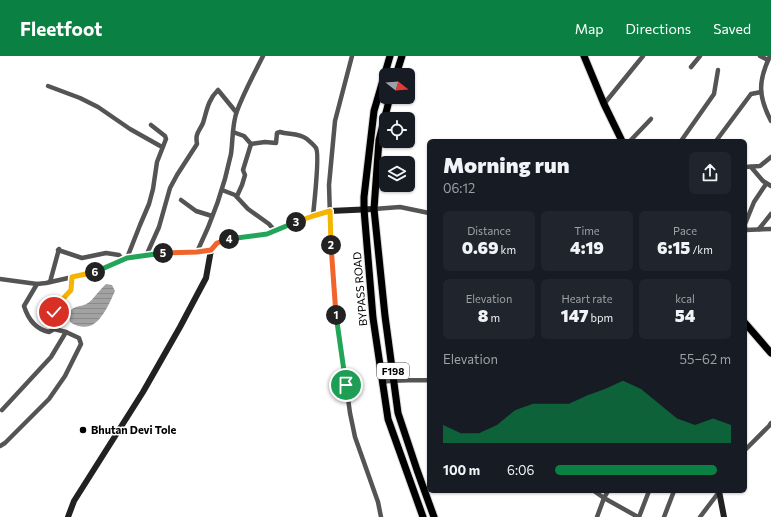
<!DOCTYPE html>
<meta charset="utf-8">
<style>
:root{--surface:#171b24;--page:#20242c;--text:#f1f3f6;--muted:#9ea1a6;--accent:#0b8043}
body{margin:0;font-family:Commissioner,sans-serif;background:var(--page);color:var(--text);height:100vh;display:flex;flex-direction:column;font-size:15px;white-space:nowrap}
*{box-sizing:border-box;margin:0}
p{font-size:13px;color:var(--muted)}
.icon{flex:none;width:22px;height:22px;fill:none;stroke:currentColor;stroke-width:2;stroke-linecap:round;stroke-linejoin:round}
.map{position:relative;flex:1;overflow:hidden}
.drawer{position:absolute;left:427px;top:83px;width:320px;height:354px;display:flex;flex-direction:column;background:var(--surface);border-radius:6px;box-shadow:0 1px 3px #0004}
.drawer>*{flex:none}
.needle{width:26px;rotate:107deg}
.tools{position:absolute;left:379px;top:12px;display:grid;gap:8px}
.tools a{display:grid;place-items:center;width:36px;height:36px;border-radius:6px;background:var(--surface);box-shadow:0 1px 3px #0004;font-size:20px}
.pin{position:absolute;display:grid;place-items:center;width:34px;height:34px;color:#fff;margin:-17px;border:2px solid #fff;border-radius:50%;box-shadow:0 1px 4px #0007}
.km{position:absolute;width:20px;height:20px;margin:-10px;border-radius:50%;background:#222;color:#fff;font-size:11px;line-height:20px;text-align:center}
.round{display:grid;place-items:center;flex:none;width:42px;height:42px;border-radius:6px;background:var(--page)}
.headline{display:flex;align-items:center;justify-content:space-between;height:68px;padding:0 16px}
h1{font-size:22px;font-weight:800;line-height:30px}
.stats{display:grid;grid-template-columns:repeat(3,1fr);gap:6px;height:68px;padding:4px 16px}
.stats div{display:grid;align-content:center;border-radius:6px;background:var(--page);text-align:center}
.stats b{font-size:17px;font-weight:800}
.stats small{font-size:11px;font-weight:400}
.stats p{font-size:11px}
.chart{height:112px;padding:8px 16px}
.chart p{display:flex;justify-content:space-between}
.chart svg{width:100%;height:72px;margin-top:4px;fill:var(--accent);opacity:.7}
ul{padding:0 16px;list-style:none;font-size:13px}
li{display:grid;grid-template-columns:64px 48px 1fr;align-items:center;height:30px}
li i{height:10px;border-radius:5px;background:var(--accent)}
header{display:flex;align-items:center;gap:24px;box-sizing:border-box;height:56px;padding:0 20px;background:var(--accent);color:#fff}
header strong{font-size:19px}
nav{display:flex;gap:22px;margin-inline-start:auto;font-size:14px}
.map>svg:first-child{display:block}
.water{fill:url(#water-rules)}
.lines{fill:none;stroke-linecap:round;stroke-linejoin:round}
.primary-casing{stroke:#dbdbdb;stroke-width:9}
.street{stroke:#545454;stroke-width:4.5}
.secondary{stroke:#212121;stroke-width:6}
.primary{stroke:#000;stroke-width:7}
.split-1-casing{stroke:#fff;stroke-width:8}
.split-2-casing{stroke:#fff;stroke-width:8}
.split-3-casing{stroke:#fff;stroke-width:8}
.split-4-casing{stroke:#fff;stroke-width:8}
.split-5-casing{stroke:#fff;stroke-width:8}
.split-6-casing{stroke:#fff;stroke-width:8}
.split-7-casing{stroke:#fff;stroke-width:8}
.split-1{stroke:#22a559;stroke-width:5}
.split-2{stroke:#f0652b;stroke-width:5}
.split-3{stroke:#f5b400;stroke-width:5}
.split-4{stroke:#22a559;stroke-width:5}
.split-5{stroke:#f0652b;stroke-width:5}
.split-6{stroke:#22a559;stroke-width:5}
.split-7{stroke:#f5b400;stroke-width:5}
.poi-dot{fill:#000;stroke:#fff;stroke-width:1.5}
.labels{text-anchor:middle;stroke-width:3;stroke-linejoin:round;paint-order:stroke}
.shield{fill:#fff;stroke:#4c4c4c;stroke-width:1}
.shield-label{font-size:10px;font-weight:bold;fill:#000}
.street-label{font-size:11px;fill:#000;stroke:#fff}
.poi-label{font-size:11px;font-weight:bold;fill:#000;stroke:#fff;text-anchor:start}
</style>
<header>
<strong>Fleetfoot</strong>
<nav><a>Map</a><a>Directions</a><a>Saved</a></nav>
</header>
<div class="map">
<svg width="771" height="461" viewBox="0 0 771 461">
<defs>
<pattern id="water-rules" width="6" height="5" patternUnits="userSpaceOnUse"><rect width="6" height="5" fill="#a2a2a2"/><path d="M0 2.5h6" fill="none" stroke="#8a8a8a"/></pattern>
</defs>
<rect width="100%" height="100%" fill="#fff"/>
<path class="water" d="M106,228l6,1 3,6c-9,20 -20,47 -45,31l-2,-8c6,-10 12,-6 20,-11 5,-3 12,-14 18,-19z"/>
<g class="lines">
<g class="primary-casing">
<g id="primary">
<path d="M390,0l-16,55 -10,86v12l9,109 15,101 35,98"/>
<path d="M584,0l20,48 18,37"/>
<path d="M396,19l6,-19"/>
<path d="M390,41l-11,43 -5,69 11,107 13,97 19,57 17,47"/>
<path d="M745,267l26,30"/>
</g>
</g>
<g class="street">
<path d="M352,0l-17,65 -6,64 2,63 6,70 13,95 5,24 23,65 3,15"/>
<path d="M760,0l8,4"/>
<path d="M770,0c-12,25 -12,40 1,65"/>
<path d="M691,11l9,-11"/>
<path d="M48,30l32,12 18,9 32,22 32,18"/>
<path d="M604,48l39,-48"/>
<path d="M233,76l11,4 7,8 -8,26 2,5 -3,10 -5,11"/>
<path d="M630,85l21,-22"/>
<path d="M681,85l33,-47 4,-24"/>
<path d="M716,85l35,-47 10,-2"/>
<path d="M251,88l14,-2 11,1 1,-10 3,-1c9,3 18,0 27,7 2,2 7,6 9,9 4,6 -2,57 -3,68"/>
<path d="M745,111l15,-1 11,-9"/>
<path d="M751,111l12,14 8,5"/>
<path d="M222,134l13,5 13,14 21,15 6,7"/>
<path d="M181,144l15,11 16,5"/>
<path d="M374,153l26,-2 29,6"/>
<path d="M745,168l9,-22 12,-18"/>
<path d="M745,170v4l26,-1"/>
<path d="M759,173l12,-15"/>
<path d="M58,194l24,8 24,-5 13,2 4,5"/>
<path d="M197,196c15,-31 27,-64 34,-98 2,-14 1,-30 6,-43 7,-19 17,-37 26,-55"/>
<path d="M146,200l13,-29 11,-39 7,-13 20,-31c-2,-11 2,-12 6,-21 4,-13 5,-23 15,-33l18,22"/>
<path d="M127,202l13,-33 9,-21 4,-15 4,-27 9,-23 -1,-3 -14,-11"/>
<path d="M0,223l37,5 9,-1 49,-11 32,-14 36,-5 34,-1 14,-2"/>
<path d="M50,226l9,-33"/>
<path d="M54,273v-17l7,-11 10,-10 1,-14"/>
<path d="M382,326c15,-3 31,-1 47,-2"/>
<path d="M2,354l49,-53 15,-25"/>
<path d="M0,390l5,-3 44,-44 16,-23 16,-32 -2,-6 -13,-6 -12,-3 -5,3c-14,-3 -21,-13 -25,-26l13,-22"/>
<path d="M745,394l24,-24 2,-3"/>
<path d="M594,435l10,7 4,-7"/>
<path d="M597,461l7,-19 34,19"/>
<path d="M639,461l10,-26"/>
<path d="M664,461l10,-26"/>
<path d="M700,461l19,-25"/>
</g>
<g class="secondary">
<path d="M719,435l5,26"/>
<path d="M68,461l6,-16 69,-109 37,-65 26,-49 5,-28 6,-7 13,-4 37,-5 46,-18 17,-5 44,-2"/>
</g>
<use href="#primary" class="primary"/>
</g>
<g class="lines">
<g class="split-1-casing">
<path id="split-1" d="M336,259l10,70"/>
</g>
<g class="split-2-casing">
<path id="split-2" d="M331,189l5,70"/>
</g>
<g class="split-3-casing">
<path id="split-3" d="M296,166l17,-6 17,-5 1,34"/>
</g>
<g class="split-4-casing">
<path id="split-4" d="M229,183l38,-5 29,-12"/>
</g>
<g class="split-5-casing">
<path id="split-5" d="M163,197l34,-1 14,-2 6,-7 12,-4"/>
</g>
<g class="split-6-casing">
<path id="split-6" d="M95,216l32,-14 36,-5"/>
</g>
<g class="split-7-casing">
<path id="split-7" d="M54,256l7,-11 10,-11 1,-13 23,-5"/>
</g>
<use href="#split-1" class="split-1"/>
<use href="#split-2" class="split-2"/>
<use href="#split-3" class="split-3"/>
<use href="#split-4" class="split-4"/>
<use href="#split-5" class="split-5"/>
<use href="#split-6" class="split-6"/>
<use href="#split-7" class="split-7"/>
</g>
<circle class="poi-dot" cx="83" cy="374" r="4"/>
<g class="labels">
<rect class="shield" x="377" y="307" width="32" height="16" rx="3"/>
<g class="shield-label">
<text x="393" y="319">F198</text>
</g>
<g class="street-label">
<text transform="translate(360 233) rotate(-95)" y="4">BYPASS ROAD</text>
</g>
<g class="poi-label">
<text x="91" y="378">Bhutan Devi Tole</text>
</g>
</g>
</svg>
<div class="tools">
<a><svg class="needle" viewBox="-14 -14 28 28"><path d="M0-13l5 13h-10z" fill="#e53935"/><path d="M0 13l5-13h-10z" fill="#9ea1a6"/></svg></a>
<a><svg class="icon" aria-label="locate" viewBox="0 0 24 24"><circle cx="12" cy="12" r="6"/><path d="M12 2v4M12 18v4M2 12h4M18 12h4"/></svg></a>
<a><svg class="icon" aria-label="layers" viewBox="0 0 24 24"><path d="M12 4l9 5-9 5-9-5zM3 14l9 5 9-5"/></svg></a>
</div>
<div class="pin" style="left:346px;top:329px;background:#1e9e55"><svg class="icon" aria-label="arrive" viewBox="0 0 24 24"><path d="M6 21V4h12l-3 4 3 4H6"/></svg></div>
<div class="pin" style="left:54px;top:256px;background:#d93025"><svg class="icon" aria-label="check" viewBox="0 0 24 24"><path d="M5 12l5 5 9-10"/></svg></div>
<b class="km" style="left:336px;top:259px">1</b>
<b class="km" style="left:331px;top:189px">2</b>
<b class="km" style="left:296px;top:166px">3</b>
<b class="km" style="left:229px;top:183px">4</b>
<b class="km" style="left:163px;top:197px">5</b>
<b class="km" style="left:95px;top:216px">6</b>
<section class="drawer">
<div class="headline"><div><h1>Morning run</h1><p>06:12</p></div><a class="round"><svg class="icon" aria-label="share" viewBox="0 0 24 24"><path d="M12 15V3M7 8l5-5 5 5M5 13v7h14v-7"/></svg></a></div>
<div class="stats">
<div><p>Distance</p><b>0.69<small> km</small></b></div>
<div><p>Time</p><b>4:19</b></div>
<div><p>Pace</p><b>6:15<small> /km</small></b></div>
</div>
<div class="stats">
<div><p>Elevation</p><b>8<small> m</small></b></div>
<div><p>Heart rate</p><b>147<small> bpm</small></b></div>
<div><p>kcal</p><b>54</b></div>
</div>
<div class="chart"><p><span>Elevation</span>55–62 m</p>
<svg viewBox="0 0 160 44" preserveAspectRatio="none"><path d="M0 44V33L10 38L20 38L30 33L40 24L50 20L60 20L70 20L80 15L90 11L100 6L110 11L120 20L130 29L140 33L150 29L160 33V44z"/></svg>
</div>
<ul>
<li><b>100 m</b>6:06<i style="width:92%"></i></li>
</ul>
</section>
</div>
